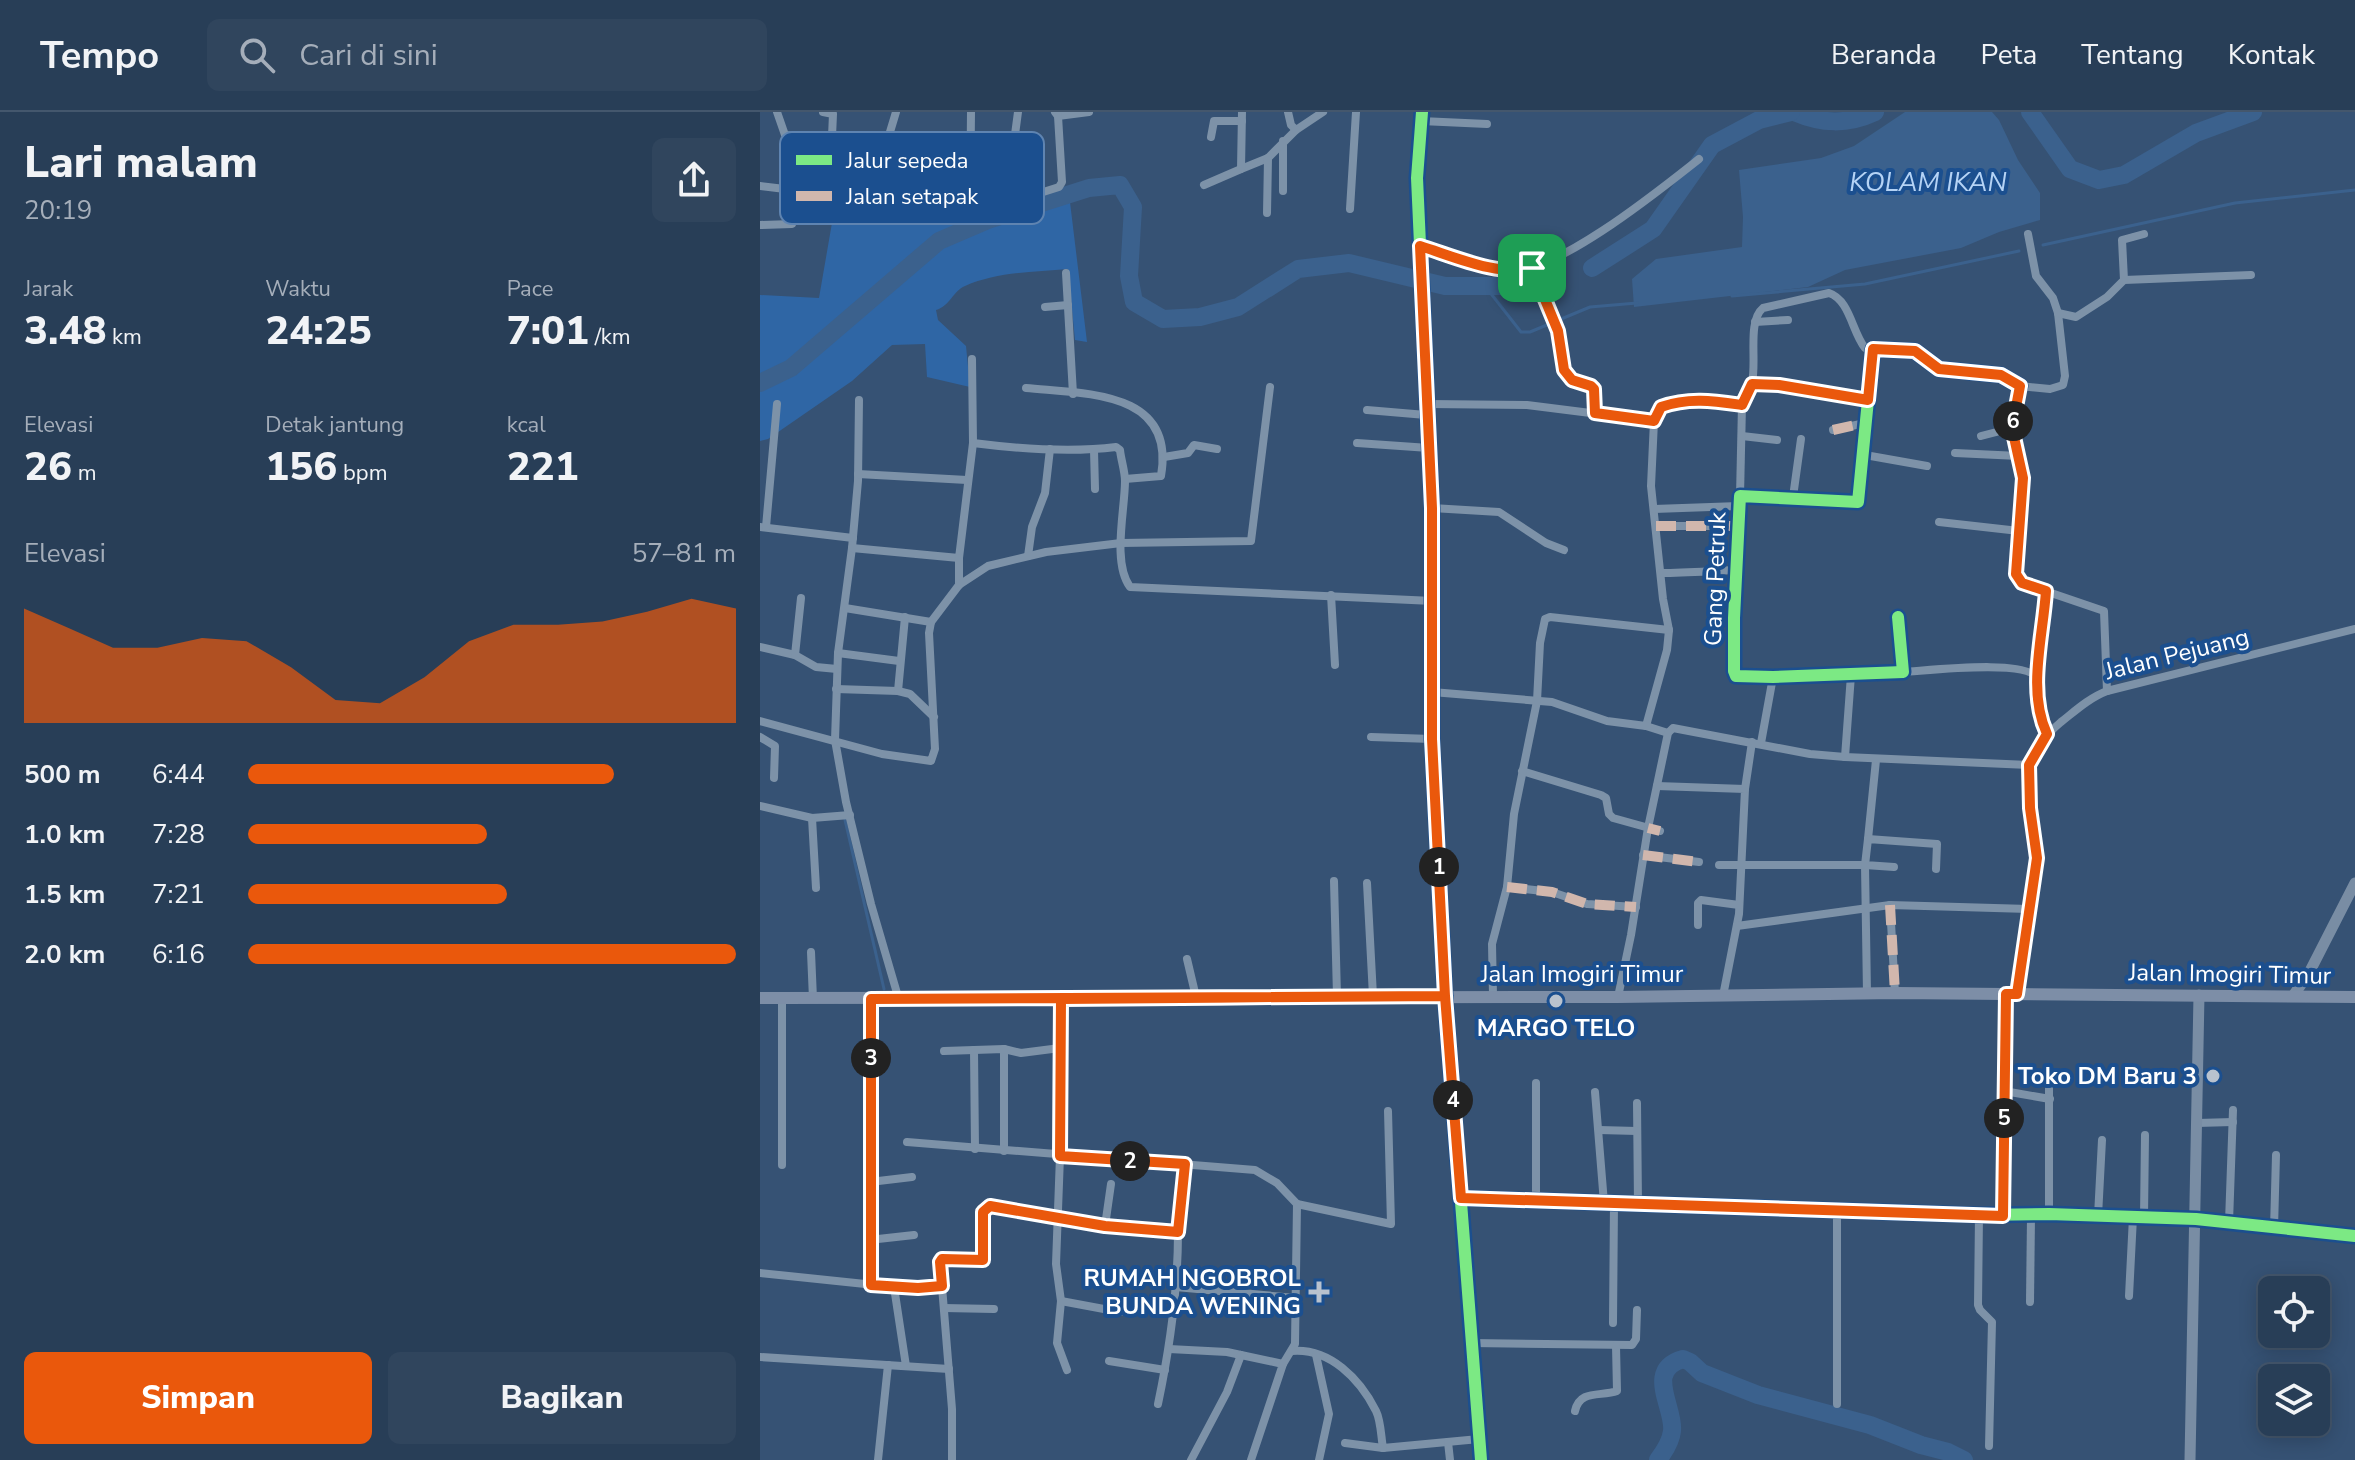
<!DOCTYPE html>
<html lang="id">
<meta charset="utf-8">
<style>
:root{--surface:#283e57;--page:#30455d;--text:#f1f3f6;--muted:#a5aeba;--line:#44576d;--accent:#ea580c}
body{margin:0;font-family:"Nunito Sans",sans-serif;background:var(--page);color:var(--text);height:100vh;display:flex;flex-direction:column;font-size:30px;white-space:nowrap}
*{box-sizing:border-box;margin:0}
p{font-size:26px;color:var(--muted)}
.icon{flex:none;width:44px;height:44px;fill:none;stroke:currentColor;stroke-width:2;stroke-linecap:round;stroke-linejoin:round}
.map{position:relative;flex:1;overflow:hidden}
.details{display:flex;flex-direction:column;background:var(--surface);width:760px}
.details>*{flex:none}
.fabs{position:absolute;left:1498px;top:1164px;display:grid;gap:16px}
.fabs a{display:grid;place-items:center;width:72px;height:72px;border-radius:12px;background:var(--surface);box-shadow:0 4px 20px #0003,0 0 0 2px var(--line);font-size:40px}
.pin{position:absolute;display:grid;place-items:center;width:68px;height:68px;color:#fff;margin:-34px;border-radius:16px;box-shadow:0 4px 12px #0006}
.km{position:absolute;width:40px;height:40px;margin:-20px;border-radius:50%;background:#222;color:#fff;font-size:22px;line-height:40px;text-align:center}
.round{display:grid;place-items:center;flex:none;width:84px;height:84px;border-radius:12px;background:var(--page)}
.summary{display:flex;align-items:center;justify-content:space-between;height:136px;padding:0 24px}
h1{font-size:44px;font-weight:800;line-height:60px}
.metrics{display:grid;grid-template-columns:repeat(3,1fr);gap:12px;height:136px;padding:8px 24px}
.metrics div{display:grid;align-content:center}
.metrics b{font-size:40px;font-weight:800}
.metrics small{font-size:22px;font-weight:400}
.metrics p{font-size:22px}
.chart{height:224px;padding:16px 24px}
.chart p{display:flex;justify-content:space-between}
.chart svg{width:100%;height:144px;margin-top:8px;fill:var(--accent);opacity:.7}
.cta{display:flex;gap:16px;margin-top:auto;padding:16px 24px}
.cta a{flex:1;height:92px;border-radius:12px;background:var(--accent);color:#fff;font-size:32px;font-weight:800;line-height:92px;text-align:center}
.cta a+a{background:var(--page);color:var(--text)}
ul{padding:0 24px;list-style:none;font-size:26px}
li{display:grid;grid-template-columns:128px 96px 1fr;align-items:center;height:60px}
li i{height:20px;border-radius:10px;background:var(--accent)}
header{display:flex;align-items:center;gap:48px;box-sizing:border-box;height:112px;padding:0 40px;background:var(--surface);border-bottom:2px solid var(--line)}
header strong{font-size:38px}
nav{display:flex;gap:44px;margin-inline-start:auto;font-size:28px}
.search{width:560px;height:72px;background:var(--page);display:flex;align-items:center;gap:20px;box-sizing:border-box;padding:0 28px;border-radius:12px;color:var(--muted);font-size:30px}
main{display:flex;flex:1;min-height:0}
.map>svg:first-child{display:block}
.green{fill:#2f66a5}
.water{fill:#3b618d}
.lines{fill:none;stroke-linecap:round;stroke-linejoin:round}
.stream{stroke:#3b618d;stroke-width:3}
.river{stroke:#3b618d;stroke-width:18}
.street{stroke:#7d92a8;stroke-width:8}
.secondary{stroke:#798da4;stroke-width:11}
.primary{stroke:#7d8ea7;stroke-width:12}
.quiet{stroke:#d1b7ad;stroke-width:10;stroke-dasharray:20 10;stroke-linecap:butt}
.cycleway-casing{stroke:#1b4f8f;stroke-width:17}
.cycleway{stroke:#7ce984;stroke-width:12}
.route-casing{stroke:#fff;stroke-width:16}
.route{stroke:#ea580c;stroke-width:10}
.poi-dot{fill:#b9c2ce;stroke:#1b4f8f;stroke-width:3}
.labels{text-anchor:middle;stroke-width:8;stroke-linejoin:round;paint-order:stroke}
.street-label{font-size:24px;fill:#fff;stroke:#1b4f8f}
.poi-label{font-size:24px;font-weight:bold;fill:#fff;stroke:#1b4f8f;text-anchor:end}
.water-label{font-size:26px;font-style:italic;fill:#b5d3f5;stroke:#1b4f8f}
.key{fill:#1b4f8f;stroke:#5f84b1;stroke-width:2}
.key-label{font-size:22px;fill:#fff}
</style>
<header>
<strong>Tempo</strong>
<div class="search"><svg class="icon" aria-label="search" viewBox="0 0 24 24"><circle cx="10" cy="10" r="6"/><path d="M15 15l6 6"/></svg>Cari di sini</div>
<nav><a>Beranda</a><a>Peta</a><a>Tentang</a><a>Kontak</a></nav>
</header>
<main>
<section class="details">
<div class="summary"><div><h1>Lari malam</h1><p>20:19</p></div><a class="round"><svg class="icon" aria-label="share" viewBox="0 0 24 24"><path d="M12 15V3M7 8l5-5 5 5M5 13v7h14v-7"/></svg></a></div>
<div class="metrics">
<div><p>Jarak</p><b>3.48<small> km</small></b></div>
<div><p>Waktu</p><b>24:25</b></div>
<div><p>Pace</p><b>7:01<small> /km</small></b></div>
</div>
<div class="metrics">
<div><p>Elevasi</p><b>26<small> m</small></b></div>
<div><p>Detak jantung</p><b>156<small> bpm</small></b></div>
<div><p>kcal</p><b>221</b></div>
</div>
<div class="chart"><p><span>Elevasi</span>57–81 m</p>
<svg viewBox="0 0 160 44" preserveAspectRatio="none"><path d="M0 44V9L10 15L20 21L30 21L40 18L50 19L60 27L70 37L80 38L90 30L100 19L110 14L120 14L130 13L140 10L150 6L160 9V44z"/></svg>
</div>
<ul>
<li><b>500 m</b>6:44<i style="width:75%"></i></li>
<li><b>1.0 km</b>7:28<i style="width:49%"></i></li>
<li><b>1.5 km</b>7:21<i style="width:53%"></i></li>
<li><b>2.0 km</b>6:16<i style="width:100%"></i></li>
</ul>
<div class="cta"><a>Simpan</a><a>Bagikan</a></div>
</section>
<div class="map">
<svg width="1595" height="1348" viewBox="0 0 1595 1348">
<rect width="100%" height="100%" fill="#365274"/>
<path class="green" d="M309,82l18,148 -12,-2 -7,-71c-34,3 -71,3 -103,17 -12,5 -15,20 -29,24l2,10 28,26 4,41 -43,-10 -2,-33 -33,1 -40,36 -84,58 -8,2v-146l59,3 14,-81 151,7z"/>
<path class="water" d="M1145,0h87l7,8 19,40 22,33v27l-41,12 -38,16 -116,22 -37,17 -174,20 -2,-28 24,-20 86,-12 1,-30 -4,-47 82,-12 33,-12z"/>
<g class="lines">
<g class="stream">
<path d="M1283,133l192,-42 120,-13"/>
<path d="M725,174l36,46h9l60,-25 47,-4"/>
<path d="M972,184l133,-12 154,-33"/>
<path d="M85,708l39,169"/>
</g>
<g class="river">
<path d="M1034,0c28,12 53,13 81,0"/>
<path d="M1270,0l40,57 29,11 25,-5 72,-42 57,-21"/>
<path d="M832,156l61,-39 59,-84 47,-25 32,-8"/>
<path d="M0,271l31,-15 148,-127 49,-21 101,-32 31,-3 13,22 -4,69 5,26 29,17 37,-2 38,-10 60,-38 51,-6 96,23h63"/>
<path d="M898,1348c6,-8 13,-19 14,-29 3,-23 -28,-61 11,-72l7,3 12,11 56,22 112,30 51,20 27,7 16,8"/>
</g>
<g class="street">
<path d="M17,0l8,23 46,4"/>
<path d="M528,0l3,13 5,5 27,-18"/>
<path d="M298,4l31,-4"/>
<path d="M661,9l66,3"/>
<path d="M451,25l3,-16h28"/>
<path d="M523,29v50"/>
<path d="M71,47l42,17 4,-1 19,-63"/>
<path d="M481,57l27,-11 28,-28"/>
<path d="M444,73l37,-16 1,-57"/>
<path d="M0,74l50,6 13,-5 8,-28 2,-45 -10,-2"/>
<path d="M246,90l12,-90"/>
<path d="M590,97l6,-97"/>
<path d="M507,101l1,-55"/>
<path d="M210,103l1,-103"/>
<path d="M204,105l95,-30 3,-5 -4,-66 -3,-4"/>
<path d="M0,113l32,-1"/>
<path d="M1268,122l8,42 17,22 5,15 7,63 -2,9 -13,4 -30,-3 -8,42 11,50 -7,96 6,9 82,28 3,80"/>
<path d="M660,134c28,9 59,23 89,25 47,3 152,-82 190,-112"/>
<path d="M772,156l26,63 6,39 8,10 19,6 3,3 1,24"/>
<path d="M306,161l7,121"/>
<path d="M1364,168l127,-5"/>
<path d="M285,195l23,-2"/>
<path d="M1298,201l18,4 31,-20 17,-17 -2,-40 22,-6"/>
<path d="M995,210l33,-2"/>
<path d="M212,247l1,84"/>
<path d="M992,272l27,1 89,15"/>
<path d="M266,276c59,6 150,2 135,88l-36,3"/>
<path d="M99,288l-1,81 -6,67 -14,105 -3,87 11,62 25,102 28,96"/>
<path d="M668,292l99,1 127,16 -3,65 12,113 6,31 -2,20 -21,76"/>
<path d="M607,298l59,5"/>
<path d="M894,309l7,-14c27,-10 53,-6 81,-2 3,-8 8,-15 10,-23 5,-20 -5,-61 11,-74l66,-15c21,7 23,39 36,55l8,1"/>
<path d="M1073,318l32,-7"/>
<path d="M982,324l35,4"/>
<path d="M1221,324l31,-8"/>
<path d="M597,331l72,5"/>
<path d="M334,338l1,39"/>
<path d="M1195,341l64,3"/>
<path d="M1105,343l62,11"/>
<path d="M404,345l24,-4 6,-8 23,4"/>
<path d="M98,362l109,6"/>
<path d="M980,384l2,-91"/>
<path d="M1033,385l8,-58"/>
<path d="M672,396l67,4 47,31 18,7"/>
<path d="M894,397l85,-3"/>
<path d="M1179,410l80,9"/>
<path d="M896,414h82"/>
<path d="M0,415l93,11"/>
<path d="M6,415l11,-123"/>
<path d="M92,436l107,10 14,-115c47,6 96,10 143,4l4,3c1,10 5,21 5,31 0,29 -13,81 5,106l303,14"/>
<path d="M268,444l4,-29 13,-34 5,-44"/>
<path d="M901,461c25,0 49,-2 74,-3"/>
<path d="M199,473v-27"/>
<path d="M571,483l4,70"/>
<path d="M85,496l86,14"/>
<path d="M1138,505l5,55 -130,5 -37,-1 -2,-5v-53l6,-122 118,6 15,-153 42,2 24,18 62,6 19,11"/>
<path d="M0,535l35,8 21,12 21,2"/>
<path d="M78,541l61,8"/>
<path d="M35,543l6,-57"/>
<path d="M1143,560c22,-1 127,-14 134,7 6,18 1,36 10,55"/>
<path d="M1276,563l8,-42 2,-42"/>
<path d="M76,577l62,2 12,3 24,23"/>
<path d="M138,579l7,-74"/>
<path d="M672,580l120,10 55,19 39,5 22,7"/>
<path d="M0,609l122,33 49,7 4,-12 -6,-116 2,-11 28,-37 29,-19 58,-14 75,-9 130,-2 19,-154"/>
<path d="M0,625l15,9 -1,32"/>
<path d="M611,625l61,2"/>
<path d="M1001,631l12,-66"/>
<path d="M1085,645l6,-82"/>
<path d="M762,659l79,24 5,3 3,16 4,4 47,13"/>
<path d="M897,674l88,3 -6,125 -16,82"/>
<path d="M985,677l7,-47"/>
<path d="M0,694l52,12 38,-3"/>
<path d="M52,706l4,70"/>
<path d="M1108,727l8,-79"/>
<path d="M883,743l56,7"/>
<path d="M959,753h146l2,129"/>
<path d="M1134,755l-29,-2 3,-26 69,5 -1,25"/>
<path d="M574,769l3,115"/>
<path d="M607,771l6,113"/>
<path d="M747,775l45,5 35,12 49,3"/>
<path d="M1130,793l5,88"/>
<path d="M938,813v-22l3,-3 38,5"/>
<path d="M977,814l153,-21 139,4"/>
<path d="M51,840l2,47"/>
<path d="M427,847l9,38"/>
<path d="M1257,882c3,-42 14,-81 19,-122 7,-61 -34,-101 25,-150 14,-11 28,-24 46,-31l248,-62"/>
<path d="M733,884l-1,-52 15,-57 7,-73 23,-113 3,-58 5,-24 5,-2 119,13"/>
<path d="M858,885l13,-62 17,-107 20,-95 5,-5 137,26 35,3 184,8"/>
<path d="M301,887l-1,157 -4,108 5,37 -4,42 10,27"/>
<path d="M244,937v102"/>
<path d="M214,938l1,99"/>
<path d="M184,939l60,-2 17,4 39,-5"/>
<path d="M776,971v118"/>
<path d="M1244,979l46,8"/>
<path d="M835,980l9,111"/>
<path d="M877,991l1,101"/>
<path d="M1437,1011l36,-1"/>
<path d="M839,1018l38,1"/>
<path d="M147,1030l348,28 22,13 20,21 94,20 -3,-113"/>
<path d="M22,1053v-167"/>
<path d="M110,1070l42,-5"/>
<path d="M701,1086l518,17 70,-1 147,5 159,17"/>
<path d="M1077,1099v193"/>
<path d="M1289,1102v-127"/>
<path d="M1219,1103l-1,90 2,5 12,12 -3,124"/>
<path d="M1243,1104l3,-222"/>
<path d="M1338,1104l4,-76"/>
<path d="M1384,1105l1,-82"/>
<path d="M1469,1110l4,-112"/>
<path d="M345,1114l6,-42"/>
<path d="M1514,1117l2,-74"/>
<path d="M418,1120l7,-68"/>
<path d="M109,1128l45,-5"/>
<path d="M0,1161l134,14 48,-1"/>
<path d="M111,1173v-286"/>
<path d="M134,1175l12,79"/>
<path d="M416,1175l119,11"/>
<path d="M1369,1184l4,-79"/>
<path d="M301,1189l59,11"/>
<path d="M1270,1190l1,-86"/>
<path d="M184,1196l50,1"/>
<path d="M853,1211l1,-120"/>
<path d="M712,1231l160,2 4,-6 1,-29"/>
<path d="M409,1237l58,3 56,12 -32,96"/>
<path d="M532,1239c38,-3 68,28 84,60 5,10 5,26 7,37l96,-9"/>
<path d="M556,1243l13,59 -10,46"/>
<path d="M0,1245l189,12"/>
<path d="M349,1249l56,9"/>
<path d="M523,1252l12,-20 2,-140"/>
<path d="M815,1299c5,-22 26,-14 42,-20l-1,-45"/>
<path d="M688,1330l2,18"/>
<path d="M585,1331l38,5"/>
<path d="M118,1348l10,-95"/>
<path d="M192,1348v-51l-12,-147 4,-3 39,1v-48l4,-4 10,-3 61,14 120,13c0,58 -8,115 -20,172"/>
<path d="M431,1348l36,-68 14,-37"/>
</g>
<g class="secondary">
<path d="M662,0l-5,66 15,330v231l13,257 36,464"/>
<path d="M1533,884l16,-23 46,-90"/>
<path d="M1430,1348l9,-465"/>
</g>
<path class="primary" d="M0,886l858,-1 277,-4 460,4"/>
<g class="quiet">
<path d="M1073,318l32,-7"/>
<path d="M896,414h82"/>
<path d="M888,716l12,3"/>
<path d="M883,743l56,7"/>
<path d="M747,775l45,5 35,12 49,3"/>
<path d="M1130,793l5,88"/>
<path d="M1243,1104l3,-222"/>
</g>
<g class="cycleway-casing">
<g id="cycleway">
<path d="M662,0l-5,66 15,330v231l13,257 36,464"/>
<path d="M1138,505l5,55 -130,5 -37,-1 -2,-5v-53l6,-122 118,6 15,-153 42,2 24,18 62,6 19,11"/>
<path d="M701,1086l518,17 70,-1 147,5 159,17"/>
</g>
</g>
<use href="#cycleway" class="cycleway"/>
</g>
<g class="lines">
<g class="route-casing">
<path id="route" d="M772,156c-31,10 -82,-13 -112,-22l12,262v231l13,257 -384,3 -1,157 125,8 -7,68 -73,-6 -115,-20 -7,6v48l-41,-1 -2,3 2,24 -24,2 -47,-3v-286l574,-3 16,202 542,18 3,-222h11l20,-136 -7,-50 -1,-43 18,-31c-20,-43 -4,-97 -1,-143l-24,-8 -6,-9 7,-96 -11,-50 8,-42 -19,-11 -62,-6 -24,-18 -42,-2 -5,51 -89,-15 -27,-1 -10,21c-28,-4 -53,-8 -81,2l-7,14 -59,-8 -1,-24 -3,-3 -19,-6 -8,-10 -6,-39 -26,-63"/>
</g>
<use href="#route" class="route"/>
</g>
<g class="poi-dot">
<circle cx="796" cy="889" r="8"/>
<circle cx="1453" cy="964" r="8"/>
<path d="M555 1168h8v8h8v8h-8v8h-8v-8h-8v-8h8z"/>
</g>
<g class="labels">
<g class="street-label">
<text transform="translate(955 467) rotate(-88)" y="8">Gang Petruk</text>
<text transform="translate(1417 542) rotate(-14)" y="8">Jalan Pejuang</text>
<text x="822" y="870">Jalan Imogiri Timur</text>
<text transform="translate(1470 862) rotate(1)" y="8">Jalan Imogiri Timur</text>
</g>
<g class="poi-label">
<text x="796" y="924" text-anchor="middle">MARGO TELO</text>
<text x="1437" y="972">Toko DM Baru 3</text>
<text x="541" y="1174">RUMAH NGOBROL<tspan x="541" dy="28">BUNDA WENING</tspan></text>
</g>
<g class="water-label">
<text x="1168" y="79">KOLAM IKAN</text>
</g>
</g>
<rect x="20" y="20" width="264" height="92" rx="12" class="key"/>
<rect x="36" y="43" width="36" height="10" fill="#7ce984"/>
<rect x="36" y="79" width="36" height="10" fill="#d1b7ad"/>
<g class="key-label">
<text x="86" y="56">Jalur sepeda</text>
<text x="86" y="92">Jalan setapak</text>
</g>
</svg>
<div class="fabs">
<a><svg class="icon" aria-label="locate" viewBox="0 0 24 24"><circle cx="12" cy="12" r="6"/><path d="M12 2v4M12 18v4M2 12h4M18 12h4"/></svg></a>
<a><svg class="icon" aria-label="layers" viewBox="0 0 24 24"><path d="M12 4l9 5-9 5-9-5zM3 14l9 5 9-5"/></svg></a>
</div>
<div class="pin" style="left:772px;top:156px;background:#1e9e55"><svg class="icon" aria-label="arrive" viewBox="0 0 24 24"><path d="M6 21V4h12l-3 4 3 4H6"/></svg></div>
<b class="km" style="left:679px;top:755px">1</b>
<b class="km" style="left:370px;top:1049px">2</b>
<b class="km" style="left:111px;top:946px">3</b>
<b class="km" style="left:693px;top:988px">4</b>
<b class="km" style="left:1244px;top:1006px">5</b>
<b class="km" style="left:1253px;top:309px">6</b>
</div>
</main>
